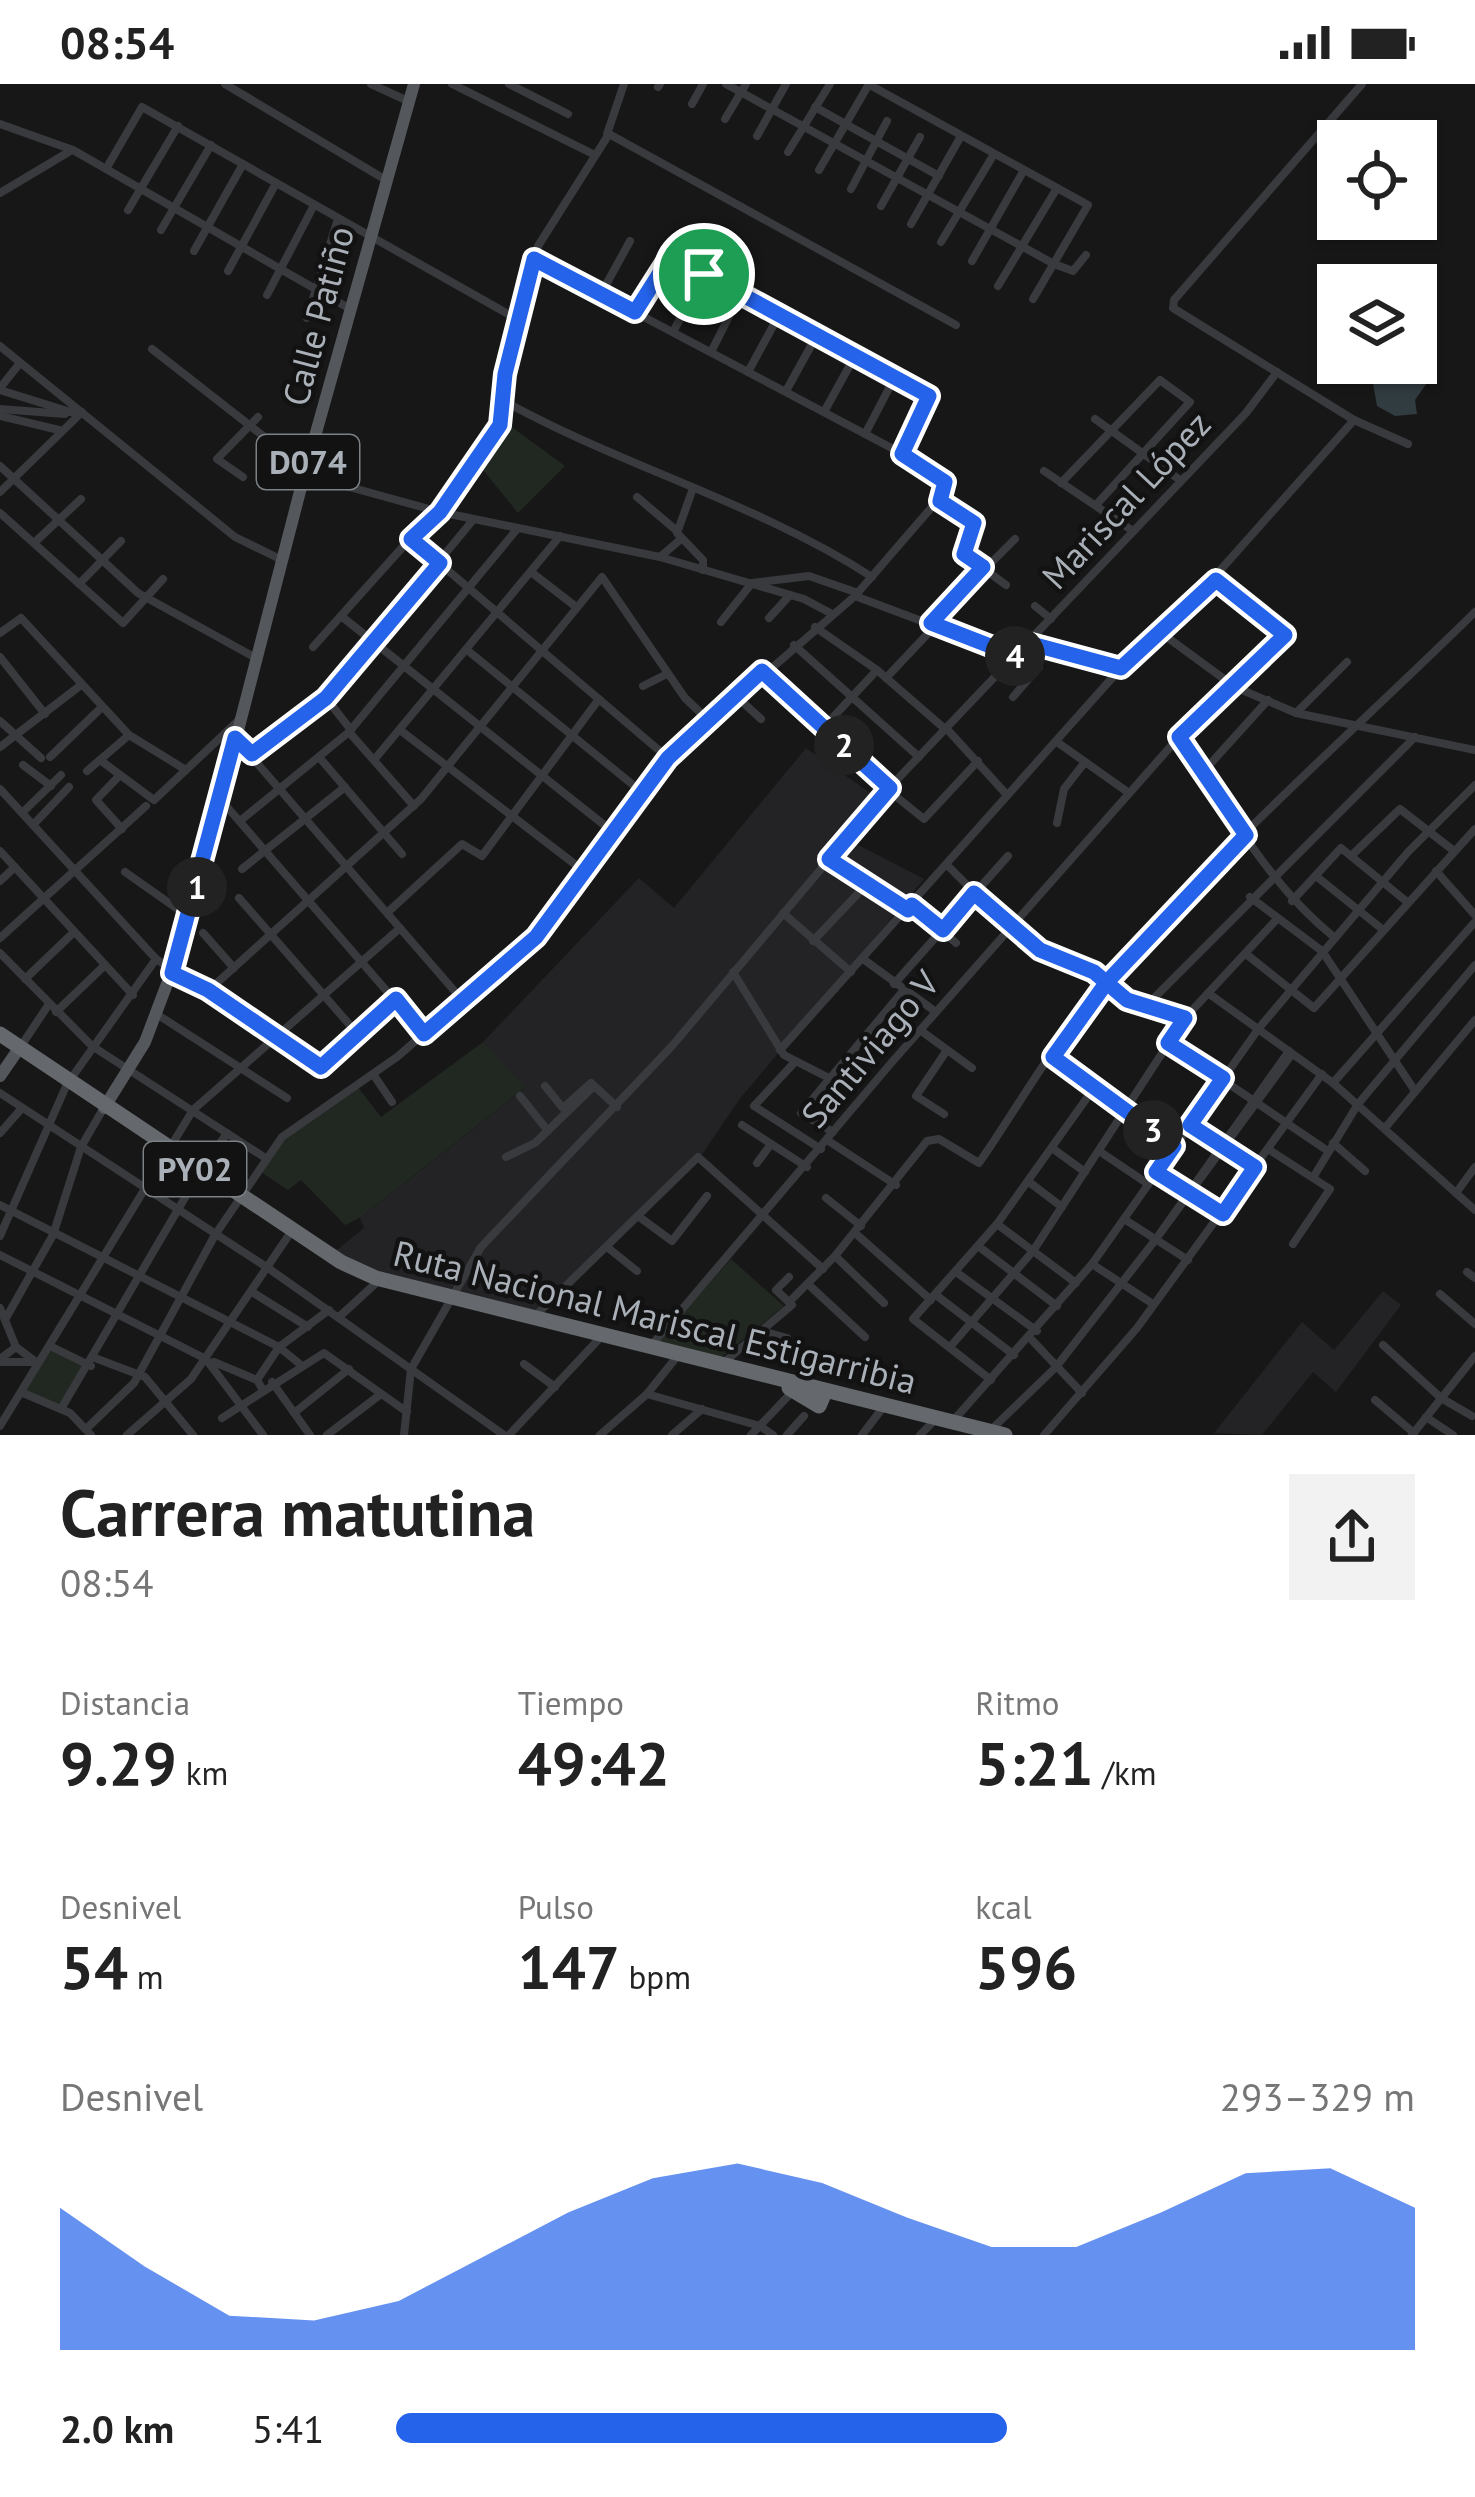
<!DOCTYPE html>
<html lang="es">
<meta charset="utf-8">
<style>
:root{--surface:#fff;--page:#f2f2f2;--text:#222;--muted:#767676;--accent:#2563eb}
body{margin:0;font-family:"PT Sans",sans-serif;background:var(--page);color:var(--text);height:100vh;display:flex;flex-direction:column;font-size:45px;white-space:nowrap}
*{box-sizing:border-box;margin:0}
p{font-size:39px;color:var(--muted)}
.icon{flex:none;width:66px;height:66px;fill:none;stroke:currentColor;stroke-width:2;stroke-linecap:round;stroke-linejoin:round}
.map{position:relative;height:1351px;overflow:hidden}
.details{display:flex;flex-direction:column;background:var(--surface);flex:1}
.details>*{flex:none}
.controls{position:absolute;left:1317px;top:36px;display:grid;gap:24px}
.controls a{display:grid;place-items:center;width:120px;height:120px;border-radius:0px;background:var(--surface);box-shadow:0 3px 9px #0004;font-size:60px}
.pin{position:absolute;display:grid;place-items:center;width:102px;height:102px;color:#fff;margin:-51px;border:6px solid #fff;border-radius:50%;box-shadow:0 3px 12px #0007}
.km{position:absolute;width:60px;height:60px;margin:-30px;border-radius:50%;background:#222;color:#fff;font-size:33px;line-height:60px;text-align:center}
.round{display:grid;place-items:center;flex:none;width:126px;height:126px;border-radius:0px;background:var(--page)}
.summary{display:flex;align-items:center;justify-content:space-between;height:204px;padding:0 60px}
h1{font-size:66px;font-weight:700;line-height:90px}
.metrics{display:grid;grid-template-columns:repeat(3,1fr);gap:18px;height:204px;padding:12px 60px}
.metrics div{display:grid;align-content:center}
.metrics b{font-size:60px;font-weight:700}
.metrics small{font-size:33px;font-weight:400}
.metrics p{font-size:33px}
.chart{height:336px;padding:24px 60px}
.chart p{display:flex;justify-content:space-between}
.chart svg{width:100%;height:216px;margin-top:12px;fill:var(--accent);opacity:.7}
ul{padding:0 60px;list-style:none;font-size:39px}
li{display:grid;grid-template-columns:192px 144px 1fr;align-items:center;height:90px}
li i{height:30px;border-radius:15px;background:var(--accent)}
.status{display:flex;justify-content:space-between;align-items:center;height:84px;padding:0 60px;background:var(--surface);direction:ltr}
.status svg{height:33px;fill:currentColor}
.map>svg:first-child{display:block}
.built{fill:#232325}
.green{fill:#212821}
.water{fill:#313c40}
.lines{fill:none;stroke-linecap:round;stroke-linejoin:round}
.minor{stroke:#383a3d;stroke-width:8}
.major{stroke:#54575b;stroke-width:12}
.highway{stroke:#65696d;stroke-width:15}
.route-casing{stroke:#fff;stroke-width:24}
.route{stroke:#2563eb;stroke-width:15}
.labels{text-anchor:middle;stroke-width:9;stroke-linejoin:round;paint-order:stroke}
.shield{fill:#121213;stroke:#7c8186;stroke-width:3}
.shield-label{font-size:33px;font-weight:bold;fill:#aab0b7}
.street-label{font-size:36px;fill:#aab0b7;stroke:#121213}
</style>
<div class="status"><b>08:54</b><svg viewBox="0 0 49 12"><path d="M0 12V9h3v3zM5 12V6h3v6zM10 12V3h3v9zM15 12V0h3v12zM26 1h20v11H26zM47 4h2v5h-2z"/></svg></div>
<div class="map">
<svg width="1475" height="1351" viewBox="0 0 1475 1351">
<rect width="100%" height="100%" fill="#171718"/>
<g class="built">
<path d="M806,664l70,49 -35,39 83,43 -185,221 -36,53 -169,163 -163,-41 -39,-21 32,-26 -4,-10 164,-129 -41,-47 156,-164 35,30z"/>
<path d="M1383,1207l18,14 -65,87 -23,-20 -51,63 -48,-2 88,-111 32,28z"/>
</g>
<g class="green">
<path d="M505,338l60,44 -47,47 -39,-48z"/>
<path d="M483,958l42,46 -164,129 -16,8 -44,-45 -13,10 -27,-18 23,-36 73,-50 24,31z"/>
<path d="M731,1175l53,47 -67,55 -61,-17z"/>
<path d="M50,1263l35,19 -24,41 -37,-14z"/>
</g>
<path class="water" d="M1416,278l15,15 -16,23 2,14 -22,2 -18,-10 -6,-34 8,-9z"/>
<g class="lines">
<g class="minor">
<path d="M225,0l161,96"/>
<path d="M371,0l37,17"/>
<path d="M452,0l143,71"/>
<path d="M509,0l59,30"/>
<path d="M726,0l328,180 19,7 13,-16"/>
<path d="M868,0l220,121 -55,94"/>
<path d="M1362,0l-188,216 -1,8 181,112 54,24"/>
<path d="M658,3l2,-3"/>
<path d="M692,20l11,-20"/>
<path d="M815,23l124,69"/>
<path d="M725,35l21,-35"/>
<path d="M0,40l73,26 279,160"/>
<path d="M607,50l17,-50"/>
<path d="M757,52l29,-52"/>
<path d="M788,68l42,-68"/>
<path d="M106,85l36,-62 375,212"/>
<path d="M819,86l50,-86"/>
<path d="M851,105l36,-68"/>
<path d="M0,109l72,-43"/>
<path d="M881,122l39,-69"/>
<path d="M128,126l50,-84"/>
<path d="M911,140l50,-88"/>
<path d="M161,146l50,-85"/>
<path d="M941,158l53,-88"/>
<path d="M194,167l49,-87"/>
<path d="M972,177l52,-91"/>
<path d="M228,187l47,-86"/>
<path d="M998,202l59,-98"/>
<path d="M601,210l29,-53"/>
<path d="M267,211l46,-88"/>
<path d="M635,228l32,-53 19,4 243,133 -27,57"/>
<path d="M307,234l30,-96"/>
<path d="M673,248l31,-58"/>
<path d="M0,262l235,191 47,23"/>
<path d="M152,265l165,129 123,34 220,45 144,42 28,15"/>
<path d="M711,268l30,-59"/>
<path d="M748,288l31,-57"/>
<path d="M0,304l20,-25"/>
<path d="M0,306l77,24"/>
<path d="M786,307l31,-56"/>
<path d="M504,317c119,66 254,102 368,176"/>
<path d="M0,325l65,5"/>
<path d="M824,328l31,-56"/>
<path d="M0,332l59,14"/>
<path d="M1095,335l85,61"/>
<path d="M865,350l30,-57"/>
<path d="M0,382l138,127 118,65"/>
<path d="M1044,387l89,60"/>
<path d="M243,393l-26,-18 41,-42"/>
<path d="M1061,399l99,-103 30,22 -94,103"/>
<path d="M692,407l-15,42 26,27v10"/>
<path d="M0,408l82,-80"/>
<path d="M637,413l40,34"/>
<path d="M940,417l35,23 -11,30 42,31"/>
<path d="M440,428l60,-87 5,-51 33,-128 71,-112 347,191"/>
<path d="M0,429l123,110 40,-44"/>
<path d="M411,455l257,219"/>
<path d="M34,459l47,-44"/>
<path d="M660,473l21,-18"/>
<path d="M531,488l44,34"/>
<path d="M79,500l42,-43"/>
<path d="M855,512l160,60"/>
<path d="M1035,522l16,13"/>
<path d="M341,532l272,216"/>
<path d="M769,534l21,-23"/>
<path d="M721,538l31,-39 57,-7 49,17"/>
<path d="M931,539l84,-84"/>
<path d="M815,543l62,43 68,59"/>
<path d="M1160,548l75,55 61,26 179,37"/>
<path d="M0,549l21,-15 108,117 57,35"/>
<path d="M1030,559l91,25"/>
<path d="M794,561l125,112"/>
<path d="M313,563l122,-136"/>
<path d="M467,566l176,143"/>
<path d="M0,573l45,57"/>
<path d="M763,588l127,115"/>
<path d="M886,594l50,-53"/>
<path d="M643,602l24,-12"/>
<path d="M736,612l25,23"/>
<path d="M1013,613l26,-30 -17,-17"/>
<path d="M326,614l25,32"/>
<path d="M1296,629l51,-51"/>
<path d="M0,637l41,37"/>
<path d="M824,643l53,-57"/>
<path d="M946,644l61,67"/>
<path d="M400,646l185,142"/>
<path d="M349,648l169,-204"/>
<path d="M1179,653c47,69 89,147 155,200"/>
<path d="M237,656l227,262"/>
<path d="M1057,658l72,51"/>
<path d="M0,663l81,-62"/>
<path d="M252,670l74,-56 147,-178"/>
<path d="M50,673l52,-50"/>
<path d="M319,673l83,97"/>
<path d="M100,676l54,40 84,-79"/>
<path d="M374,676l186,-224"/>
<path d="M23,681l28,21"/>
<path d="M87,687l42,-36"/>
<path d="M1203,688l65,-72"/>
<path d="M120,691l-24,25 26,29"/>
<path d="M0,705l156,170 165,108 75,-68"/>
<path d="M888,706l36,29 54,-58"/>
<path d="M221,716l203,234"/>
<path d="M22,729l39,-38"/>
<path d="M240,737l109,-89 65,74"/>
<path d="M1057,739l7,-34 21,-27"/>
<path d="M33,741l36,-38"/>
<path d="M0,767l133,144"/>
<path d="M1351,772l49,-47 54,42"/>
<path d="M829,775l79,51"/>
<path d="M948,782l61,61 31,23 54,22 33,28 58,18"/>
<path d="M242,785l103,-82"/>
<path d="M1436,787l39,44"/>
<path d="M125,788l64,45"/>
<path d="M1316,792l66,53"/>
<path d="M0,797l15,-14"/>
<path d="M1250,813l72,54 93,140"/>
<path d="M239,814l116,133"/>
<path d="M1292,817l49,-53 65,53"/>
<path d="M912,821l44,38"/>
<path d="M388,828l74,-68 20,12 117,-157"/>
<path d="M783,829l68,59"/>
<path d="M203,849l31,35"/>
<path d="M0,854l146,-132"/>
<path d="M813,857l54,-57"/>
<path d="M0,869l92,93 175,113"/>
<path d="M1246,870l68,54 161,-179"/>
<path d="M863,875l73,53"/>
<path d="M733,888l51,83 45,23"/>
<path d="M25,895l49,-47"/>
<path d="M894,900l114,-128"/>
<path d="M209,906l212,-191 181,-222 83,121 23,22"/>
<path d="M1208,909l125,90 142,127"/>
<path d="M1147,921l268,-268"/>
<path d="M56,928l49,-47"/>
<path d="M158,931l129,83"/>
<path d="M920,946l52,38"/>
<path d="M1168,959l160,108"/>
<path d="M21,962l28,-42"/>
<path d="M780,966l341,-382 95,-88"/>
<path d="M1289,967l-133,188 136,-185"/>
<path d="M1053,973l122,89"/>
<path d="M794,979l-40,43 67,43"/>
<path d="M373,990l19,28"/>
<path d="M70,996l86,-121"/>
<path d="M1333,999l142,-161"/>
<path d="M545,1002l17,21"/>
<path d="M0,1009l268,175 236,167"/>
<path d="M520,1012l28,35"/>
<path d="M563,1024l28,-25 26,24"/>
<path d="M944,1030l-28,-18 31,-46"/>
<path d="M742,1041l65,42"/>
<path d="M1190,1041l65,42"/>
<path d="M1385,1044l90,-108"/>
<path d="M833,1048l-32,-19 102,-122"/>
<path d="M0,1049l22,-25"/>
<path d="M827,1056l69,45"/>
<path d="M1333,1059l32,28"/>
<path d="M1052,1064l33,24"/>
<path d="M1268,1065l62,40 -37,55"/>
<path d="M1099,1067l49,33"/>
<path d="M506,1073l29,-14 59,-57"/>
<path d="M757,1079l14,-19"/>
<path d="M203,1084l24,-35"/>
<path d="M1156,1088l67,42"/>
<path d="M1314,1092l44,-72 117,-139"/>
<path d="M1029,1098l33,25"/>
<path d="M1456,1109l19,-26"/>
<path d="M826,1114l35,28"/>
<path d="M0,1121l279,142 22,18"/>
<path d="M638,1132l34,25 35,-45"/>
<path d="M1124,1135l64,41"/>
<path d="M997,1140l79,59"/>
<path d="M855,1149l76,67"/>
<path d="M0,1152l67,-152"/>
<path d="M978,1162l79,60"/>
<path d="M607,1163l30,24"/>
<path d="M0,1171l206,104 57,76"/>
<path d="M835,1172l49,47"/>
<path d="M1092,1180l61,40"/>
<path d="M956,1188l81,59"/>
<path d="M1467,1188l8,6"/>
<path d="M809,1201l56,52"/>
<path d="M252,1208l56,35"/>
<path d="M1440,1210l35,30"/>
<path d="M936,1211l78,60"/>
<path d="M789,1218l46,-46 92,-115 12,-2 40,24c33,-47 62,-99 98,-145 116,-148 264,-274 398,-406"/>
<path d="M0,1224l16,39"/>
<path d="M535,1232l163,-159 125,112"/>
<path d="M339,1233l36,-33"/>
<path d="M6,1234l47,-83 28,-88 22,-38"/>
<path d="M762,1247l25,7"/>
<path d="M1030,1254l52,55"/>
<path d="M1383,1261l58,53 31,18"/>
<path d="M50,1262l41,20"/>
<path d="M650,1263l242,-285 287,-325 93,-85 13,-17 -67,-50 -2,-10 138,-155"/>
<path d="M950,1263l83,-96 152,-233 92,-99"/>
<path d="M95,1274l50,19 48,58"/>
<path d="M0,1275l16,-12 20,15"/>
<path d="M0,1278h35"/>
<path d="M214,1278l43,18 6,10"/>
<path d="M524,1280l31,23"/>
<path d="M722,1280l70,-59 -16,-15 13,-13"/>
<path d="M257,1296l22,-33 50,-37"/>
<path d="M991,1296l-78,-61 84,-95 97,-136"/>
<path d="M272,1298l38,53"/>
<path d="M23,1309l47,20 21,22"/>
<path d="M647,1310l113,32 13,9"/>
<path d="M1375,1316l39,33"/>
<path d="M61,1325l139,-237"/>
<path d="M294,1329l55,-44"/>
<path d="M1426,1333l27,18"/>
<path d="M222,1334l102,-65 83,59"/>
<path d="M953,1337l139,-157 167,-236 149,-176 67,-67"/>
<path d="M0,1342l193,-316 207,-182"/>
<path d="M993,1344l63,-61 100,-128"/>
<path d="M86,1345l48,-46 81,-148 67,-98 115,-80 139,-120 132,-179 187,-162 89,-103 1,-11 -10,-11 -401,-212"/>
<path d="M127,1351l64,-56 102,-150"/>
<path d="M327,1351l54,-41"/>
<path d="M404,1351l7,-66 70,-122 191,-201 218,-259 356,-374 31,-41"/>
<path d="M509,1351l89,-95"/>
<path d="M600,1351l47,-41 28,-35"/>
<path d="M672,1351l30,-26"/>
<path d="M751,1351l41,-43"/>
<path d="M787,1351l17,-19"/>
<path d="M862,1351l19,-25"/>
<path d="M920,1351l13,-13"/>
<path d="M1044,1351l93,-107 185,-254"/>
<path d="M1412,1351l63,-79"/>
</g>
<g class="major">
<path d="M0,992l20,-29"/>
<path d="M104,1024l41,-66 39,-103 121,-467 109,-388"/>
</g>
<g class="highway">
<path d="M0,950l341,228 35,16 629,157"/>
<path d="M789,1304l30,18 6,-14"/>
</g>
</g>
<g class="lines">
<g class="route-casing">
<path id="route" d="M704,190l-34,-17 -35,55 -101,-53 -29,115 -5,51 -60,87 -29,27 29,24 -114,135 -74,56 -17,-16 -63,235 36,17 113,77 75,-68 28,35 112,-97 132,-179 94,-87 128,117 -61,71 79,51 4,-5 31,25 31,-37 66,57 54,22 33,28 58,18 -17,25 55,35 -33,47 65,42 -32,47 -67,-42 18,-26 -121,-89 54,-75 139,-147 -67,-98 106,-102 -69,-55 -95,88 -93,-25 -12,13 -85,-33 52,-56 -19,-13 10,-31 -34,-22 5,-19 -43,-28 27,-58 -225,-122"/>
</g>
<use href="#route" class="route"/>
</g>
<g class="labels">
<g class="shield">
<rect x="257" y="351" width="102" height="54" rx="9"/>
<rect x="144" y="1058" width="102" height="54" rx="9"/>
</g>
<g class="shield-label">
<text x="308" y="390">D074</text>
<text x="195" y="1097">PY02</text>
</g>
<g class="street-label">
<text transform="translate(318 232) rotate(-75)" y="13">Calle Patiño</text>
<text transform="translate(1126 416) rotate(-47)" y="13">Mariscal López</text>
<text transform="translate(870 965) rotate(-50)" y="13">Santiviago V</text>
<text transform="translate(655 1233) rotate(14)" y="13">Ruta Nacional Mariscal Estigarribia</text>
</g>
</g>
</svg>
<div class="controls">
<a><svg class="icon" aria-label="locate" viewBox="0 0 24 24"><circle cx="12" cy="12" r="6"/><path d="M12 2v4M12 18v4M2 12h4M18 12h4"/></svg></a>
<a><svg class="icon" aria-label="layers" viewBox="0 0 24 24"><path d="M12 4l9 5-9 5-9-5zM3 14l9 5 9-5"/></svg></a>
</div>
<div class="pin" style="left:704px;top:190px;background:#1e9e55"><svg class="icon" aria-label="arrive" viewBox="0 0 24 24"><path d="M6 21V4h12l-3 4 3 4H6"/></svg></div>
<b class="km" style="left:197px;top:803px">1</b>
<b class="km" style="left:844px;top:661px">2</b>
<b class="km" style="left:1153px;top:1046px">3</b>
<b class="km" style="left:1015px;top:572px">4</b>
</div>
<section class="details">
<div class="summary"><div><h1>Carrera matutina</h1><p>08:54</p></div><a class="round"><svg class="icon" aria-label="share" viewBox="0 0 24 24"><path d="M12 15V3M7 8l5-5 5 5M5 13v7h14v-7"/></svg></a></div>
<div class="metrics">
<div><p>Distancia</p><b>9.29<small> km</small></b></div>
<div><p>Tiempo</p><b>49:42</b></div>
<div><p>Ritmo</p><b>5:21<small> /km</small></b></div>
</div>
<div class="metrics">
<div><p>Desnivel</p><b>54<small> m</small></b></div>
<div><p>Pulso</p><b>147<small> bpm</small></b></div>
<div><p>kcal</p><b>596</b></div>
</div>
<div class="chart"><p><span>Desnivel</span>293–329 m</p>
<svg viewBox="0 0 160 44" preserveAspectRatio="none"><path d="M0 44V15L10 27L20 37L30 38L40 34L50 25L60 16L70 9L80 6L90 10L100 17L110 23L120 23L130 16L140 8L150 7L160 15V44z"/></svg>
</div>
<ul>
<li><b>2.0 km</b>5:41<i style="width:60%"></i></li>
</ul>
</section>
